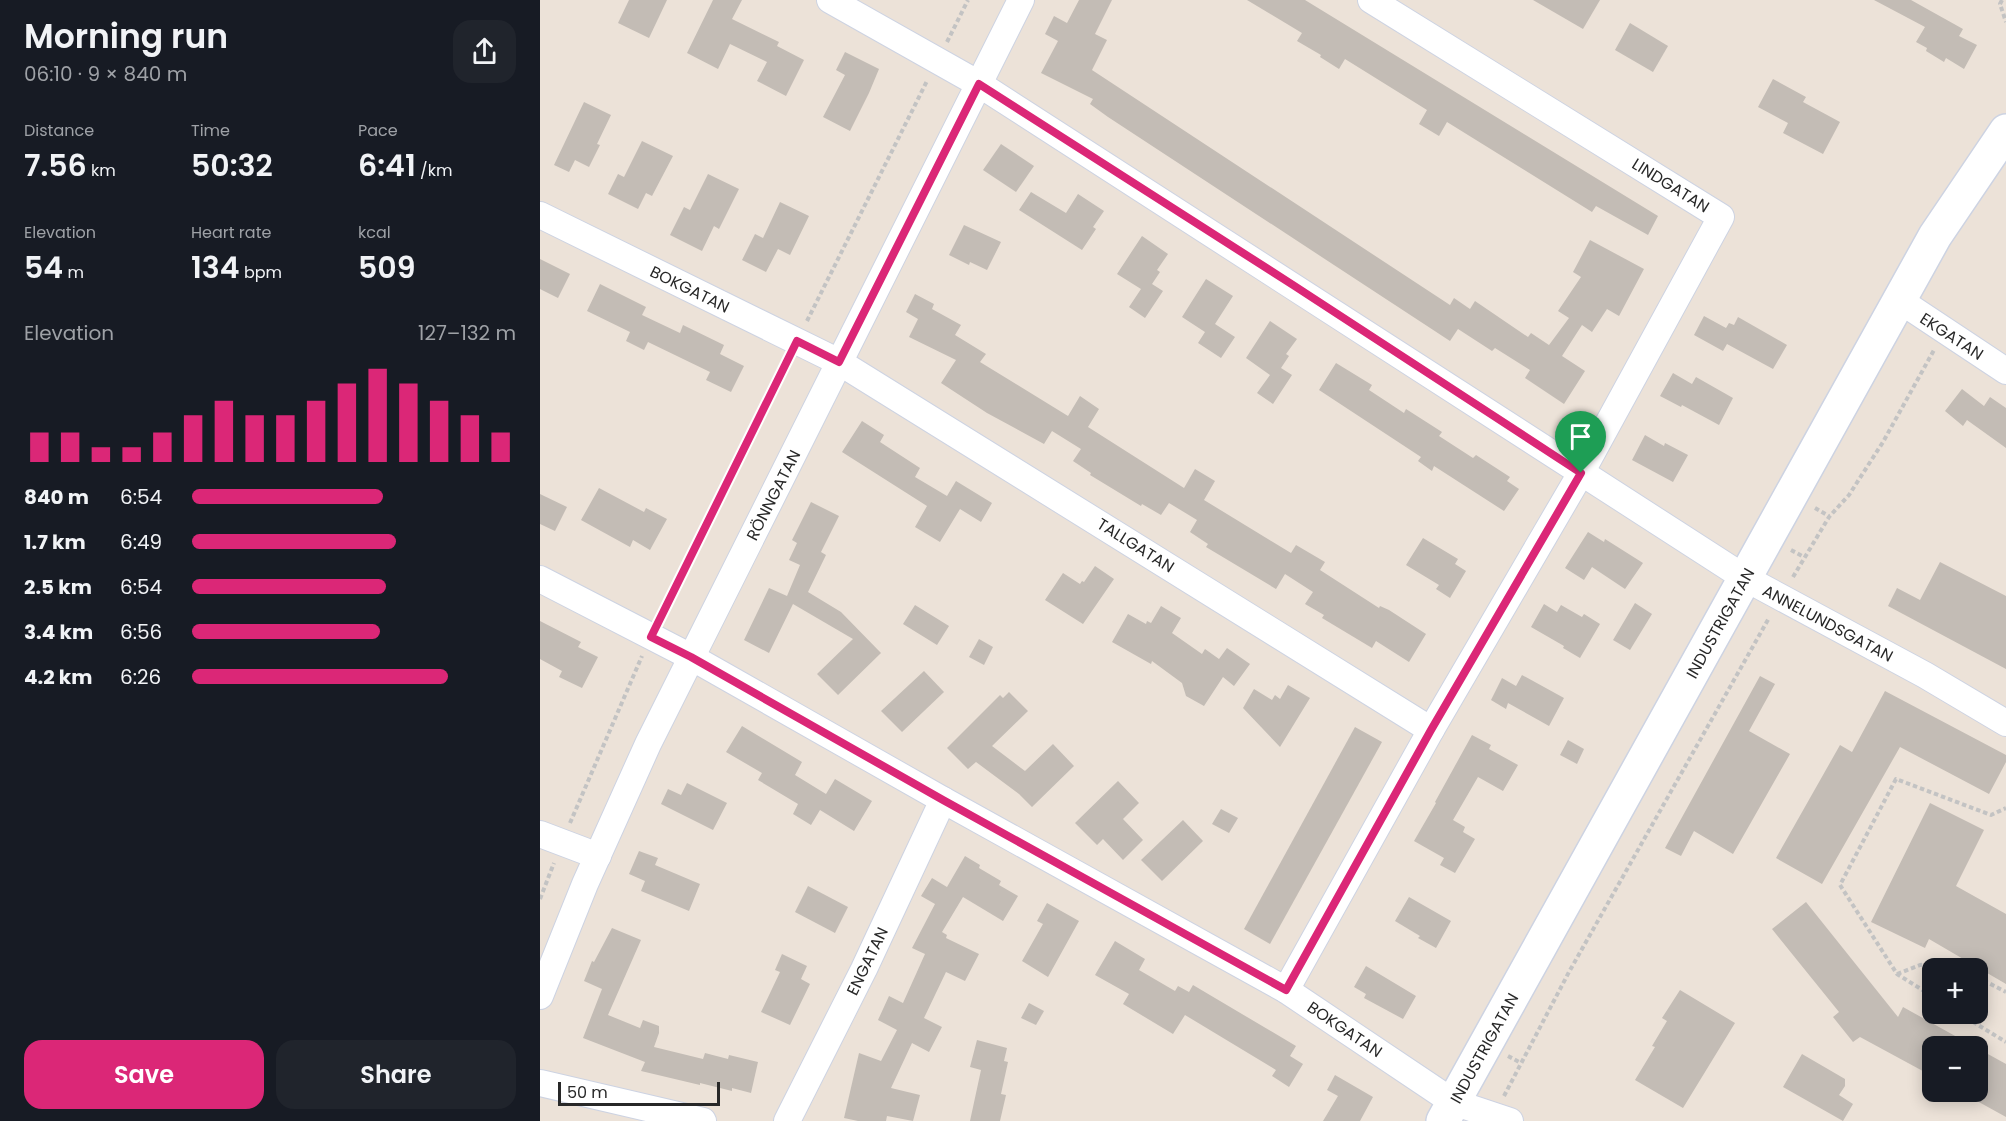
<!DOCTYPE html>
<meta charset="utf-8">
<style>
:root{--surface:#171b24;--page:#20242c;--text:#f1f3f6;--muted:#9ea1a6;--accent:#db2777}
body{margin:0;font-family:Poppins,sans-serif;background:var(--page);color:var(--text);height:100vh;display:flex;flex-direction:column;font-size:22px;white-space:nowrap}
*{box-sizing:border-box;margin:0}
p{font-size:20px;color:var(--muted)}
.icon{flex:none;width:33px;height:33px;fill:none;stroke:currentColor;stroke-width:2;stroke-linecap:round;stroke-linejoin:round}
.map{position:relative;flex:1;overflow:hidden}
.sheet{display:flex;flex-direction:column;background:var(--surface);width:540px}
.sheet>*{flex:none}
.tools{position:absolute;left:1382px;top:958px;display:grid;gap:12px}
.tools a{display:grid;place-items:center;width:66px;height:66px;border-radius:12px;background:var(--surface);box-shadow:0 3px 15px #0003;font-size:30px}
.scale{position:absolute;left:18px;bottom:15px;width:162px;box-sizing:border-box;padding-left:6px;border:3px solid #282828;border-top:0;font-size:16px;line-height:21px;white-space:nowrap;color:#282828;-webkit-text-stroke:4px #fff;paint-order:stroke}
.pin{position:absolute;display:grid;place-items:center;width:51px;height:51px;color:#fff;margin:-62px -26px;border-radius:50% 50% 50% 0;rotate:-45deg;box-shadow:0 0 6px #0007}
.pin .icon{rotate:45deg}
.round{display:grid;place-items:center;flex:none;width:63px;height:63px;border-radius:18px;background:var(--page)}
.headline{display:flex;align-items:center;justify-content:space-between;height:102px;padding:0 24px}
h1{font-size:33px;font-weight:600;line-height:45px}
.figures{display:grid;grid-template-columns:repeat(3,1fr);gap:9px;height:102px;padding:6px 24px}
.figures div{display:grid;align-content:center}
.figures b{font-size:30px;font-weight:600}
.figures small{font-size:16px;font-weight:400}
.figures p{font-size:16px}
.chart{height:168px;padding:12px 24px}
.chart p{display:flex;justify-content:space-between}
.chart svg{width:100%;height:108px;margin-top:6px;stroke:var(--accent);stroke-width:6}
.primary-button{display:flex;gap:12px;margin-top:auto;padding:12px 24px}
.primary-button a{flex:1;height:69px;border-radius:18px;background:var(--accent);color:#fff;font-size:24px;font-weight:600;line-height:69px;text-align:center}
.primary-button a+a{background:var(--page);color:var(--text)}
ul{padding:0 24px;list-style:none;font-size:20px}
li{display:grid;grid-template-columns:96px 72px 1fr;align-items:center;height:45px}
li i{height:15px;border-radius:8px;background:var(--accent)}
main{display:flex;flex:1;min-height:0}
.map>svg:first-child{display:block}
.building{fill:#c3bcb5}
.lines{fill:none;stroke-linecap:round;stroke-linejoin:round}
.street-casing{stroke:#cdd3e2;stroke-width:28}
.secondary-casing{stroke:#cdd3e2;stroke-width:36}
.path{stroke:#c3c3c3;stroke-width:4;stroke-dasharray:4.5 3;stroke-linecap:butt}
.street{stroke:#fff;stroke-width:26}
.secondary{stroke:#fff;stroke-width:33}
.route-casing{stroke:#fff;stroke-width:12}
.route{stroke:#db2777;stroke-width:8}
.labels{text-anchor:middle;stroke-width:4.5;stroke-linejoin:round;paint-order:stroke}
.street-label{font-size:16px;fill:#282828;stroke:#fff}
</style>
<main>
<section class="sheet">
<div class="headline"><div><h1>Morning run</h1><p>06:10 · 9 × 840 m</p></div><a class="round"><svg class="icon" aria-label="share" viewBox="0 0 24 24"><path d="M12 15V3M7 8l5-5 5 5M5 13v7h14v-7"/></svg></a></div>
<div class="figures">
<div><p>Distance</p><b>7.56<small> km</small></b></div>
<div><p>Time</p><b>50:32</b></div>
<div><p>Pace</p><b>6:41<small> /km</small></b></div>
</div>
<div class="figures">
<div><p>Elevation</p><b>54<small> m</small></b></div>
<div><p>Heart rate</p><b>134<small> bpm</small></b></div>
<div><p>kcal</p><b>509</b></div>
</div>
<div class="chart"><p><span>Elevation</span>127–132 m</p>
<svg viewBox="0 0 160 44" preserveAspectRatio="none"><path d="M5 44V32M15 44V32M25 44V38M35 44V38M45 44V32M55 44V25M65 44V19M75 44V25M85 44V25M95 44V19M105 44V12M115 44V6M125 44V12M135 44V19M145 44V25M155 44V32"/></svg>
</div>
<ul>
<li><b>840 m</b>6:54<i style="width:59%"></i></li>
<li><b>1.7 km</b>6:49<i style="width:63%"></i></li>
<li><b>2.5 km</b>6:54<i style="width:60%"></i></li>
<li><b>3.4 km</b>6:56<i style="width:58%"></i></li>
<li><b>4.2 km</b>6:26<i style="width:79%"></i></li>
</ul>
<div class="primary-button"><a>Save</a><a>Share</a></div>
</section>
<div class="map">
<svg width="1466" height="1121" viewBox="0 0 1466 1121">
<rect width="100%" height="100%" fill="#ece2d8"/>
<g class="building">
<path d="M89,0h38l-18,38 -31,-15z"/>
<path d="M173,0h29l-10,19 47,23 -2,4 27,14 -18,36 -29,-15 10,-19 -37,-18 -12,25 -31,-16z"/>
<path d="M539,0h33l-17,34 12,6 -15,30 358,235 4,-7 16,11 5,-8 53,36 3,-4 18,12 20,-27 -11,-7 23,-34 -8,-5 17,-32 54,29 -25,47 -12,-7 -15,23 -10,-7 -20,31 23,15 -21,33 -39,-26 5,-8 -35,-22 -3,3 -34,-22 -8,12 -342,-224 -18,-13 3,-5 -52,-26 17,-32 -13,-7 9,-18 13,7z"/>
<path d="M707,0h58l353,216 -10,19 -52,-29 -4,6 -145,-90 -8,14 -20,-12 8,-14 -82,-51 -6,10 -19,-12 1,-2 -24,-14 5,-8z"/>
<path d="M993,0h67l-17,29z"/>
<path d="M1334,0h37l52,29 -4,7 18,9 -13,24 -18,-11 -2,4 -18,-11 1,-3 -11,-6 9,-15z"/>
<path d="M1090,23l38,23 -15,26 -38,-22z"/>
<path d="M305,52l34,17 -10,24 -19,38 -27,-14 22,-42 -9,-5z"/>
<path d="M1233,79l33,18 -3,5 37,20 -17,32 -40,-21 5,-10 -30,-16z"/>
<path d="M44,102l27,13 -14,29 3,1 -11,22 -14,-7 -6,12 -15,-7z"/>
<path d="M102,141l31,15 -21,40 -6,-3 -8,16 -30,-15 10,-20 6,3z"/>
<path d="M461,144l33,22 -18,26 -33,-22z"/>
<path d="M168,174l31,15 -20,40 -5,-3 -12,25 -32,-16 14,-28 6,3z"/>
<path d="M491,192l35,21 12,-19 26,17 -11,16 3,2 -14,21 -63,-40z"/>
<path d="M240,202l29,14 -19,39 -12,-6 -12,23 -24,-12 13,-26 8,4z"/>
<path d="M424,225l37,17 -14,28 -17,-8 -1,3 -20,-10z"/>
<path d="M602,236l26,18 -11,16 3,2 -8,12 11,7 -18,27 -16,-11 12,-18 -24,-15z"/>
<path d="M0,259l30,15 -12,24 -18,-9z"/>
<path d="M666,279l27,17 -18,28 20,13 -14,21 -23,-15 7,-11 -23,-15z"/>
<path d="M60,284l46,23 -4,8 38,18 3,-8 41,20 -4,9 24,12 -13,26 -25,-12 4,-8 -62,-30 -4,8 -18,-9 4,-9 -43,-21z"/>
<path d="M375,294l19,10 -2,5 29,16 -6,10 31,19 -6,8 88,54 12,-20 19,13 -11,18 96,61 11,-19 20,12 -11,19 87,53 5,-8 29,17 -5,8 59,38 1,-2 9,4 37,24 -17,28 -33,-21 -4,7 -50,-30 2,-3 -19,-11 8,-12 -28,-18 -9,15 -70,-42 2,-3 -18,-12 7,-12 -28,-17 -8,12 -19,-11 -1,2 -51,-31 1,-2 -18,-12 8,-12 -29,-18 -8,13 -57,-31 -46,-30 15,-23 -47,-23 9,-18 -12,-7z"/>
<path d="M1164,316l22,12 3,-5 5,2 4,-8 49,28 -14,24 -46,-25 -4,7 -29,-16z"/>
<path d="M730,321l27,18 -11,15 3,2 -8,12 11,7 -19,29 -16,-11 13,-18 -24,-17z"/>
<path d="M796,363l36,22 -3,5 35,23 2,-4 36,23 -3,4 34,22 3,-3 34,22 -3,4 12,8 -15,22 -70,-45 -2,5 -14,-10 3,-4 -102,-67z"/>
<path d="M1133,373l19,11 4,-7 37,21 -14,27 -37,-20 -1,2 -21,-11z"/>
<path d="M1422,389l22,17 6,-9 16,11v40l-39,-28 -4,6 -18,-15z"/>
<path d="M322,421l22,14 -4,7 40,26 -5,9 32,19 9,-15 36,22 -11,19 -21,-13 -20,33 -25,-15 12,-21 -85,-54z"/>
<path d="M1105,435l19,11 1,-3 23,12 -15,27 -41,-22z"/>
<path d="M59,488l45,24 2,-4 21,11 -17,31 -17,-10 -3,7 -49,-27z"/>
<path d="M0,494l27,13 -12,24 -15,-7z"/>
<path d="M271,502l28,14 -18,36 5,3 -18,37 33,20 40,41 -43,42 -21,-21 36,-35 -60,-35 -24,49 -25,-13 25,-52 18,8 13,-31 -11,-5 8,-17 -5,-3z"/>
<path d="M1048,532l16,10 1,-3 38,24 -18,26 -33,-22 -8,13 -19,-12z"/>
<path d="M883,538l35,21 -3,5 11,7 -16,27 -14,-9 3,-4 -33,-20z"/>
<path d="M1400,562l66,34v73l-118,-63 9,-18 23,12z"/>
<path d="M555,566l19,13 -31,45 -38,-24 18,-27 17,11 2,-3 2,1z"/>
<path d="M1095,603l17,11 -22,36 -17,-10z"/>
<path d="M1004,604l13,8 4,-7 21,12 2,-3 16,10 -20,34 -17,-10 1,-2 -33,-19z"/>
<path d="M375,605l34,21 -12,19 -34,-21z"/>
<path d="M621,606l20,12 -9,15 30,21 3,-5 14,10 8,-11 23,16 -16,22 -11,-9 -19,29 -18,-10 -4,-13 -30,-22 -1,3 -39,-22 16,-28 18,10 1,-3 4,2z"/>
<path d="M0,621l41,21 -3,5 20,10 -16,31 -23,-11 3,-6 -22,-12z"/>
<path d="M439,639l14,8 -9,18 -15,-8z"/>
<path d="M384,671l20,21 -42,40 -21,-21z"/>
<path d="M982,675l42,23 -15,28 -41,-23 -2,6 -15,-9 11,-22 14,8z"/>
<path d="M1220,676l15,8 -26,47 41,23 -57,100 -39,-23 -13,25 -16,-8z"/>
<path d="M748,685l22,13 -30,49 -37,-39 11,-19 18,11 3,-5 5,4z"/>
<path d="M1345,691l121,64v7l-17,32 -89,-47 -78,137 -46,-26 64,-113 12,7z"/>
<path d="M469,692l19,19 -36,35 33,25 28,-27 21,22 -42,41 -13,-13 -43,-32 -8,7 -21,-21 53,-53 3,3z"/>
<path d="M202,726l60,36 -7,13 31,19 9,-15 37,22 -18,30 -34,-21 -9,15 -18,-11 5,-10 -40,-24 4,-7 -36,-21z"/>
<path d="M815,727l27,15 -112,202 -26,-15z"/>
<path d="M932,735l19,10 -2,4 29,16 -15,26 -25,-14 -25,43 12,7 -2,5 12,7 -20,34 -15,-8 4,-7 -30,-17 22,-38 -1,-1z"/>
<path d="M1028,740l16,9 -7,15 -17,-9z"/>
<path d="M578,781l21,22 -16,16 20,21 -20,20 -20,-21 -6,6 -22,-22z"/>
<path d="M147,783l40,20 -14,27 -52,-26 7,-15 13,6z"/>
<path d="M1390,803l54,27 -28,56 50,28v70l-77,-45 -4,9 -54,-26z"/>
<path d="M681,809l17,9 -9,15 -17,-9z"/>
<path d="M643,820l20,21 -41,40 -21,-21z"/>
<path d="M99,851l19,7 -3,7 45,19 -11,27 -48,-20 4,-10 -16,-7z"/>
<path d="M425,856l15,9 -1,3 22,13 -2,4 19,11 -15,25 -40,-24 -21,35 5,3 -1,3 33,16 -14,27 -19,-9 -22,46 18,9 -13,25 -17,-9 -21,45 29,7 -7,26 -26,-5 -1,5h-28l-14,-3 15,-65 22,8 16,-31 -19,-10 11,-24 14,7 22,-49 -13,-6 23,-44 -14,-8 11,-18 15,9z"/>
<path d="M268,886l40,21 -13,26 -40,-21z"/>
<path d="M869,897l42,24 -15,27 -18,-10 2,-2 -25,-15z"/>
<path d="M1266,902l92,115 5,-10 72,40h-43v29l-72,-39 -7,5 -20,-25 6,-5 -67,-83z"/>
<path d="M507,903l32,18 -31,56 -26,-16 21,-37 -6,-3z"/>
<path d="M72,928l29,12 -33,75 32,13 3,-8 16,6v7l-5,14 49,12 2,-6 23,6 1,-4 29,7 -7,31 -19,-5v3l-32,-8v2l-59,-14 4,-9 -62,-24 19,-49 -18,-8 8,-20 2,1z"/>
<path d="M575,941l30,18 -6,11 36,21 3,-5 11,6 4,-7 103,61 -6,10 13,8 -14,23 -17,-11 4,-6 -91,-55 -12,19 -50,-30 6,-10 -34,-19z"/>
<path d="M242,954l25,12 -6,13 9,5 -20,41 -29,-13 19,-40 -5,-2z"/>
<path d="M826,966l50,30 -13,23 -39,-21 2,-4 -12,-7z"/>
<path d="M1140,990l55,33 -52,85 -48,-28 20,-33 -3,-1 15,-25 -5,-3z"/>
<path d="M489,1003l15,8 -8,14 -15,-7z"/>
<path d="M437,1040l30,8 -3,13 4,1 -7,32 5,1 -6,26h-30l11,-51 -11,-3z"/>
<path d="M1437,1048l29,16v53l-29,-16z"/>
<path d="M1262,1054l43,25v7l-6,9 14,9 -10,17 -60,-34z"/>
<path d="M795,1075l38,22 -13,24h-37l15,-25 -11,-6z"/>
</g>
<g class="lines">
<g class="street-casing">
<g id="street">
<path d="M290,0l149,84 766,494 180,97 81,48"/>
<path d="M0,215l299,147 592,368"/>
<path d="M1359,300l107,71"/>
<path d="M0,579l151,78 252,143 343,190 167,112 57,19"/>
<path d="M0,834l58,22"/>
<path d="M746,990l145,-260 150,-257 140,-256 -350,-217"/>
<path d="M0,996l45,-112 63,-140 373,-744"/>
<path d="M0,1083l163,38"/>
<path d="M247,1121l77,-152 79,-169"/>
</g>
</g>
<g class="secondary-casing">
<path id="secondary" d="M903,1121l492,-885 71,-105"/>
</g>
<g class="path">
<path d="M1462,0l-2,4 6,18"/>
<path d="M407,42l21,-42"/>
<path d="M267,321l120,-240"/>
<path d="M1275,508l14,8"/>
<path d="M1251,550l13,7"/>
<path d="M1253,577l36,-60 20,-22 34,-53 51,-92"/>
<path d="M121,617l126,-257"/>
<path d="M30,823l72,-167"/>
<path d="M0,899l14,-36"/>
<path d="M1357,974l23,-9 27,-3 13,7"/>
<path d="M1437,977l29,15"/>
<path d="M1392,996l-35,-22 -57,-89 56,-106 95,36 15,-7"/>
<path d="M1420,1014l46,28"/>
<path d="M968,1056l13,7"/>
<path d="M964,1096l65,-124 200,-354"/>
</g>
<use href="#street" class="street"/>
<use href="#secondary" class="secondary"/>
</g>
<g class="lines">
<g class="route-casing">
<path id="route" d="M439,84l314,201 288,188 -150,257 -145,260 -343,-190 -252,-143 -40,-20 146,-296 42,21z"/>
</g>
<use href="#route" class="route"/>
</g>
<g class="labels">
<g class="street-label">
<text transform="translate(1131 185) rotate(32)" y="6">LINDGATAN</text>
<text transform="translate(150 289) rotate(26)" y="6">BOKGATAN</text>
<text transform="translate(1412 336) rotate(33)" y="6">EKGATAN</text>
<text transform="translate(233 495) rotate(-63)" y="6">RÖNNGATAN</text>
<text transform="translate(596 545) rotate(32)" y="6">TALLGATAN</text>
<text transform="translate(1180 623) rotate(-61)" y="6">INDUSTRIGATAN</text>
<text transform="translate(1288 623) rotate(28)" y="6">ANNELUNDSGATAN</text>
<text transform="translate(327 961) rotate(-64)" y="6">ENGATAN</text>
<text transform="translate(805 1029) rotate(34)" y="6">BOKGATAN</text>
<text transform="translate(944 1048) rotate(-61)" y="6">INDUSTRIGATAN</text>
</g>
</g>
</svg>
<div class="tools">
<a>+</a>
<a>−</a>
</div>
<div class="scale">50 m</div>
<div class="pin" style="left:1041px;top:473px;background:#1e9e55"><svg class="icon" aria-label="arrive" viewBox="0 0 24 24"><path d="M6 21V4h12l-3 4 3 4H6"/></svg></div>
</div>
</main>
